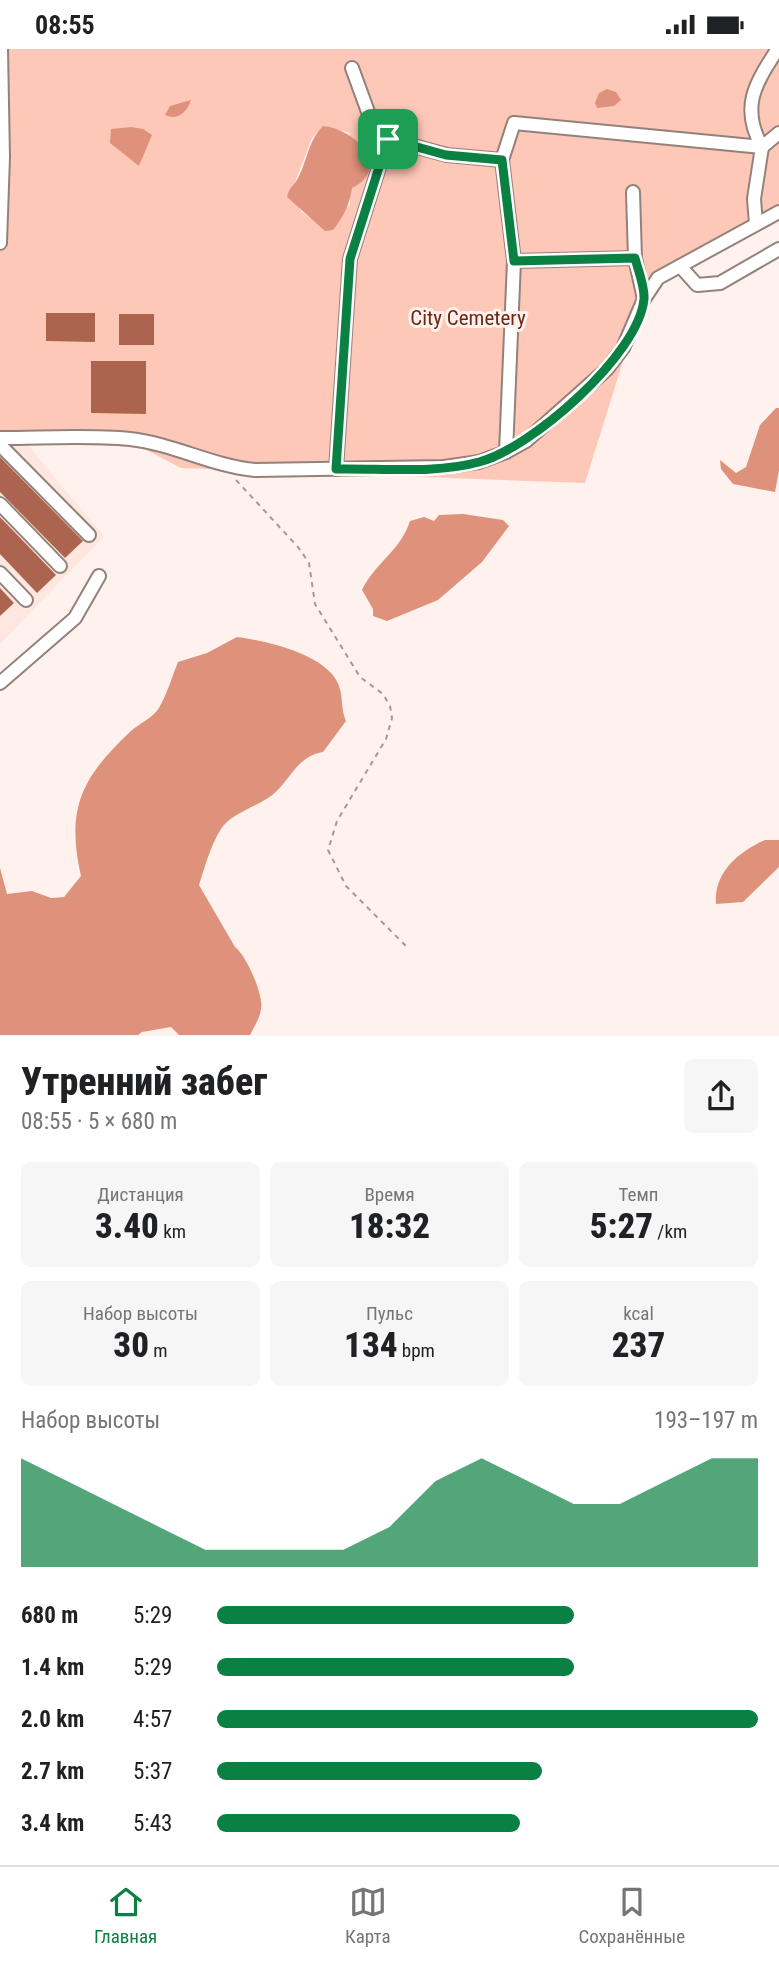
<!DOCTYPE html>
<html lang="ru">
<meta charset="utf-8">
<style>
:root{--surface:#fff;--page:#f6f6f6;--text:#202124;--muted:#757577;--line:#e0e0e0;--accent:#0b8043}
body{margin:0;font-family:"Roboto Condensed",sans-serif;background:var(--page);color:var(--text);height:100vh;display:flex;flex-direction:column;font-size:26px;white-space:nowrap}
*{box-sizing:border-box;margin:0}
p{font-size:23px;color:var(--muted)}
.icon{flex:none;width:38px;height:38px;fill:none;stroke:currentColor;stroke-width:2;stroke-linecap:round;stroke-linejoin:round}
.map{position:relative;height:987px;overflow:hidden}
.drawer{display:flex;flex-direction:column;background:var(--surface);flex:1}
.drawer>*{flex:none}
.pin{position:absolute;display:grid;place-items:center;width:60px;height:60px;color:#fff;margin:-30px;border-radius:14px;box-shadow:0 4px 10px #0006}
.round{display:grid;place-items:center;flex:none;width:74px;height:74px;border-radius:10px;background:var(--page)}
.head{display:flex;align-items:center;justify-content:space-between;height:119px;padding:0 21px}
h1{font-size:38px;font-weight:800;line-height:52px}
.stats{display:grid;grid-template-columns:repeat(3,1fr);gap:10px;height:119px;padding:7px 21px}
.stats div{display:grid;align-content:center;border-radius:10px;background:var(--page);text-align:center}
.stats b{font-size:35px;font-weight:800}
.stats small{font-size:19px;font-weight:400}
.stats p{font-size:19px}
.chart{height:196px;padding:14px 21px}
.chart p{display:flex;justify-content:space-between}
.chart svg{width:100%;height:126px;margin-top:7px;fill:var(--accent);opacity:.7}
ul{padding:0 21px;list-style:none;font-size:23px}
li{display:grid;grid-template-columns:112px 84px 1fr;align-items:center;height:52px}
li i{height:18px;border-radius:9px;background:var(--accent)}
.status{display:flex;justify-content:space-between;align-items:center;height:49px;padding:0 35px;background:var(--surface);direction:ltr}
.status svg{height:19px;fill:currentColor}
.menu{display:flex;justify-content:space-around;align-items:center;height:98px;border-top:2px solid var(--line);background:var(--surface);font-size:19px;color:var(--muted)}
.menu a{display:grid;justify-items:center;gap:4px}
.menu .active{color:var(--accent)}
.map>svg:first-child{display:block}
.built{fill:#ffe6df}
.green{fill:#fec8b8;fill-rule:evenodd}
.water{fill:#de927b}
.building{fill:#ac644f}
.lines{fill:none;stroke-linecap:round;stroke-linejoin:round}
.minor-casing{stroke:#94817b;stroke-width:16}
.path{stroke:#a59996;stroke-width:2;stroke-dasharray:5 5;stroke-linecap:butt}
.minor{stroke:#fff;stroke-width:12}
.route-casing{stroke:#fff;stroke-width:14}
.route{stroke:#0b8043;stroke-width:9}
.labels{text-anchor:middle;stroke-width:6;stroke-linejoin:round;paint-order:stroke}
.park-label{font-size:21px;fill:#6c2812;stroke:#fff1ed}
</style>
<div class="status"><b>08:55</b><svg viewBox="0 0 49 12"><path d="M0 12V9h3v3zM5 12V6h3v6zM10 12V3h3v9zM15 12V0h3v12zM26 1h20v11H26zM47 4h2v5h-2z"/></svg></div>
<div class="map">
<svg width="779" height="987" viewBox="0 0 779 987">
<rect width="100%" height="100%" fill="#fff1ed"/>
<path class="built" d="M0,393h25l79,94 -104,108z"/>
<path class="green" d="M0,0h779v156l-130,73 -64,205 -404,-15 -40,-21 -141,-5zM323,77l27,7v72l-28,22 -20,-15 -8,-12 1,-18 17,-44zM111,80l37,13 -9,24z"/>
<g class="water">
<path d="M607,40l9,3 5,8 -7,6 -17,2 -2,-5 4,-10z"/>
<path d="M191,51c-4,12 -13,21 -26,15l5,-9z"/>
<path d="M323,77c34,3 69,43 29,62 -3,18 -8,28 -19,42l-8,1 -38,-34c2,-10 7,-11 11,-19 10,-19 10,-37 25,-52z"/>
<path d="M131,78l12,2 9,6 -13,31 -29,-23 1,-14z"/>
<path d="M776,359h3v62l-4,22 -42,-8 -12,-15 -1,-9 16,13 10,-6 14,-42z"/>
<path d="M463,465l40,6 6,6 -27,36 -44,38 -51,21 -14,-5v-7l-11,-19c13,-27 39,-40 48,-69l14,-4 10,4 5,-6z"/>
<path d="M237,588c29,4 95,18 103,52 3,12 1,20 6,32l-23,31c-28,5 -32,29 -52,44 -15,11 -41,18 -50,33 -11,17 -16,38 -22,56l36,62c11,8 29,48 26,62 -1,9 -7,18 -11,26h-71l-8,-8 -29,5 -4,3h-138v-167l7,26 25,-3 19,7 13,-1 17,-21c-15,-67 0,-98 49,-144 8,-8 24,-15 29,-24 8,-14 13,-31 19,-46l29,-9z"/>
<path d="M765,791h14v27l-36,35 -27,2c-3,-31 23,-53 49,-64z"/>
</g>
<g class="building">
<path d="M46,264h49v29l-49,-1z"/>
<rect x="119" y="265" width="35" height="31"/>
<path d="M91,312h55v53l-55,-1z"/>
<path d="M0,408l83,84 -18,17 -65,-66z"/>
<path d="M0,468l56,58 -19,18 -37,-39z"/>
<path d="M0,539l14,15 -14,13z"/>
</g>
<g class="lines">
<g class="minor-casing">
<g id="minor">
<path d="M777,1c-22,34 -37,57 -15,97l17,-14"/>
<path d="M352,19l19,52 17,19"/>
<path d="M633,143l2,66 9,41"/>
<path d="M0,194l3,-86 -2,-108"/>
<path d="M514,212l121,-3"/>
<path d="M680,217l17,19 23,-2 59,-34"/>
<path d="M0,389c43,0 88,-3 130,1 44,5 82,27 125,31l189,-3 35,-5 27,-10 20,-11 81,-72 16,-21 21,-49 14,-21 121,-66"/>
<path d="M0,396l89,90"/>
<path d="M506,403l8,-191 -12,-101 12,-37 248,24 -8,52 2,25"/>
<path d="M336,420l14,-210 38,-120 59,16 55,5"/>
<path d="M0,455l60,62"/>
<path d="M0,524l26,27"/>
<path d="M0,634l75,-65 24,-42"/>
</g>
</g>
<path class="path" d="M236,431l62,67 11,16 6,41 45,73 23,17 7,12 2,12 -6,21 -49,82 -9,29 18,36 61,61"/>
<use href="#minor" class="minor"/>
</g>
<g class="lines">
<g class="route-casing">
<path id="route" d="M388,90l58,16 56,5 12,101 121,-3c3,12 10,29 9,41 -5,56 -114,150 -165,163 -44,12 -97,6 -143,7l14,-210z"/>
</g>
<use href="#route" class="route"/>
</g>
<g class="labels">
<g class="park-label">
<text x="468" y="276">City Cemetery</text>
</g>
</g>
</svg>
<div class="pin" style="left:388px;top:90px;background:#1e9e55"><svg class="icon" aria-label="arrive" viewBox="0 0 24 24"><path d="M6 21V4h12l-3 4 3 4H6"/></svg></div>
</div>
<section class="drawer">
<div class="head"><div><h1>Утренний забег</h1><p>08:55 · 5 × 680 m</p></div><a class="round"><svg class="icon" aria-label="share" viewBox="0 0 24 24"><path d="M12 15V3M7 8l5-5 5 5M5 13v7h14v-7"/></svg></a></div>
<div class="stats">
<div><p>Дистанция</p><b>3.40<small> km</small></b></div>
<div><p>Время</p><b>18:32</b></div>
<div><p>Темп</p><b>5:27<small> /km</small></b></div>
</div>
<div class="stats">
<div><p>Набор высоты</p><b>30<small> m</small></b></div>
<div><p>Пульс</p><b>134<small> bpm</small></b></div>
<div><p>kcal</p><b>237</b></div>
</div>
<div class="chart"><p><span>Набор высоты</span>193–197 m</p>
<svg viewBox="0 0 160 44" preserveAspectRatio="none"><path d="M0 44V6L10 14L20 22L30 30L40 38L50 38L60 38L70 38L80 30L90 14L100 6L110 14L120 22L130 22L140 14L150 6L160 6V44z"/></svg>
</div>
<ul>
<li><b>680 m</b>5:29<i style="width:66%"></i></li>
<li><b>1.4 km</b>5:29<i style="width:66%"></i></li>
<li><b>2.0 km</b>4:57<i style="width:100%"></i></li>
<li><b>2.7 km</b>5:37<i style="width:60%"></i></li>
<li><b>3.4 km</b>5:43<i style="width:56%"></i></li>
</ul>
</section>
<nav class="menu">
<a class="active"><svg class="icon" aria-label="home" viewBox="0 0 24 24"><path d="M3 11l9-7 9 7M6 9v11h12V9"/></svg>Главная</a>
<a><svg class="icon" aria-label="map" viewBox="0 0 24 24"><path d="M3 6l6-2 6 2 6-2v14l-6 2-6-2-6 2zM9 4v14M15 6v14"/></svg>Карта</a>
<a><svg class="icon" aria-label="saved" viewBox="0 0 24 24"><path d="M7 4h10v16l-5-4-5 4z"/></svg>Сохранённые</a>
</nav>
